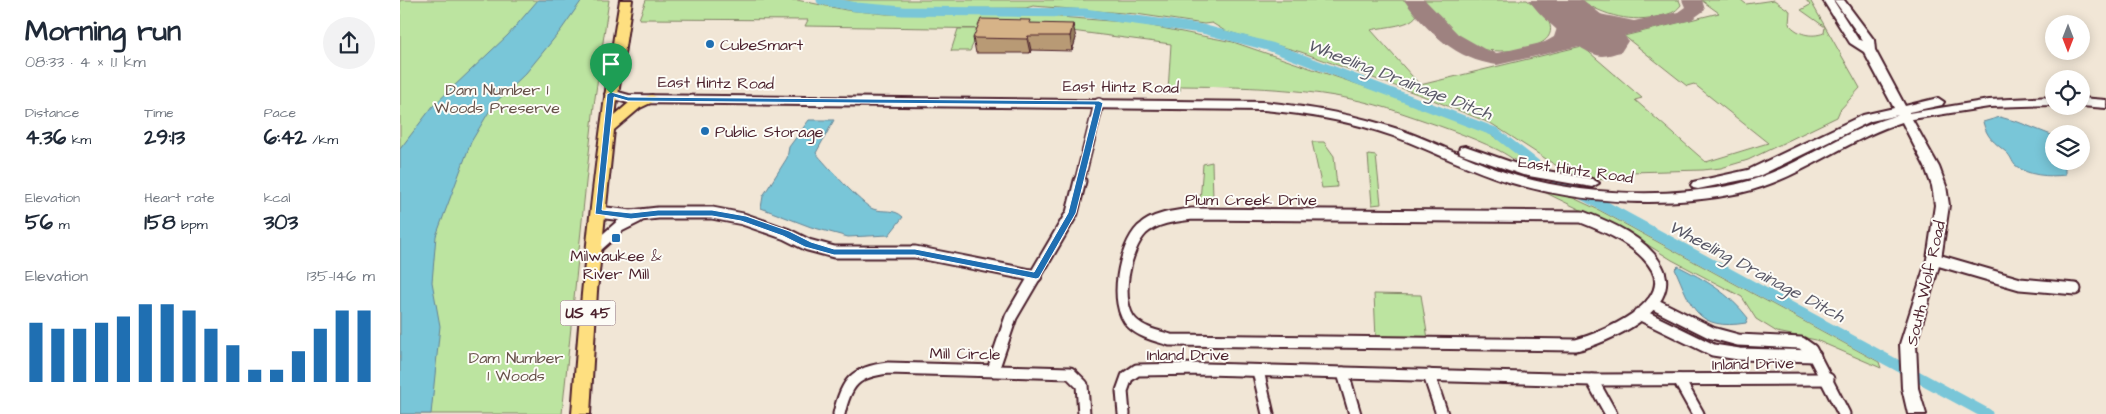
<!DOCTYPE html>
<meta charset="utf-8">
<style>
:root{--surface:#fff;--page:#f2f2f3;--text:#1f2937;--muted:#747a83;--accent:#1f6fb2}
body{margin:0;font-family:"Architects Daughter",sans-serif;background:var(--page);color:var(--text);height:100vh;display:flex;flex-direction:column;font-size:19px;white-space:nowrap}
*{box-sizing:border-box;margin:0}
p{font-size:16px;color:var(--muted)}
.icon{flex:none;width:28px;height:28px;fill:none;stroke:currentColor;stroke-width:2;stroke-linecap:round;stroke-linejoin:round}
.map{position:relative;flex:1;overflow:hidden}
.details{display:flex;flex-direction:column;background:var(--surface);width:400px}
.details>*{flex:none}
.needle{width:32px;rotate:180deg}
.tools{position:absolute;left:1645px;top:15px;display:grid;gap:10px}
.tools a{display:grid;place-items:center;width:45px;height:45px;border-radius:50%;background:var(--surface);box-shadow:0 2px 12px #0003;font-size:25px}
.pin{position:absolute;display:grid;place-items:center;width:42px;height:42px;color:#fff;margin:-51px -21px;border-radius:50% 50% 50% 0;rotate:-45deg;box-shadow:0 0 5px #0007}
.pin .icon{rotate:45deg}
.round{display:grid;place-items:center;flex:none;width:52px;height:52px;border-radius:26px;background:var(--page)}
.overview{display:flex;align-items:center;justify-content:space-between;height:85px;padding:0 25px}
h1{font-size:28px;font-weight:800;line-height:38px}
.figures{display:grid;grid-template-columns:repeat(3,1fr);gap:8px;height:85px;padding:5px 25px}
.figures div{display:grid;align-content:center}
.figures b{font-size:21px;font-weight:800}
.figures small{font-size:14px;font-weight:400}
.figures p{font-size:14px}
.chart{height:140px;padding:10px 25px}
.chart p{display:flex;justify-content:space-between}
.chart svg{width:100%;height:90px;margin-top:5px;stroke:var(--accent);stroke-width:6}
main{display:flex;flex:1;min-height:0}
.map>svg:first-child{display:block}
.green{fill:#bce4a0;stroke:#838266}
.water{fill:#79c6d8;stroke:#668393}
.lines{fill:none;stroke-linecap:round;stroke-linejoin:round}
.canal-far1{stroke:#79c6d8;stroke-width:9}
.canal{stroke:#79c6d8;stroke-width:11}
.taxiway{fill:#9e8280;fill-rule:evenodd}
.runway{fill:#9e8280;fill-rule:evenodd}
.minor-far1-casing{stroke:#4a1f2b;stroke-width:12}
.minor-casing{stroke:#4a1f2b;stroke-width:15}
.secondary-casing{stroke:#4a1f2b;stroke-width:4}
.primary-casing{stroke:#4a1f2b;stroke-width:4}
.minor-far1{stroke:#fdfcf7;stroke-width:9}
.minor{stroke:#fdfcf7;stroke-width:11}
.secondary{fill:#fdfcf7;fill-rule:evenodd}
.primary{fill:#fedf80;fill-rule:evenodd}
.wall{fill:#b89a75;stroke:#4a1f2b}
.shaded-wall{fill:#967d5f;stroke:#4a1f2b}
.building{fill:#d6b388;stroke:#4a1f2b}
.route{fill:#1f6fb2;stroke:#fff;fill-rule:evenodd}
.poi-dot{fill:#1f6fb2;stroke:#fdfcf7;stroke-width:2}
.labels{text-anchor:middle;stroke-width:4;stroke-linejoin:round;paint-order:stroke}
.shield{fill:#fdfcf7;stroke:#806168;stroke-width:1}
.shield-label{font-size:15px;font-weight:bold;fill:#4a1f2b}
.poi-label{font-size:16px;fill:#4a1f2b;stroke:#fdfcf7;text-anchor:start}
.street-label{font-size:16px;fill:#4a1f2b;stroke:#fdfcf7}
.park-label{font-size:16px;fill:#665048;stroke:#fdfcf7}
.water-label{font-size:18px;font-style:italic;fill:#5a5968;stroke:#fdfcf7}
</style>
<main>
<section class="details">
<div class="overview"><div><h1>Morning run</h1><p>08:33 · 4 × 1.1 km</p></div><a class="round"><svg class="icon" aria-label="share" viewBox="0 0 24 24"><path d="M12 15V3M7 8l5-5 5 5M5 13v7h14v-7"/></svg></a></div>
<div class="figures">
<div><p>Distance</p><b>4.36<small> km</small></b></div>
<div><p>Time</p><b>29:13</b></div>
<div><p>Pace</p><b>6:42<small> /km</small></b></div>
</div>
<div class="figures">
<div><p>Elevation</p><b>56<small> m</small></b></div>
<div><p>Heart rate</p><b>158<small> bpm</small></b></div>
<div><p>kcal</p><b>303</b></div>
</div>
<div class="chart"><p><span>Elevation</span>135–146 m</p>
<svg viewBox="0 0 160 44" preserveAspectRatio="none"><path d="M5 44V15M15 44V18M25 44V18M35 44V15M45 44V12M55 44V6M65 44V6M75 44V9M85 44V18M95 44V26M105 44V38M115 44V38M125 44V29M135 44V18M145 44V9M155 44V9"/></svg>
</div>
</section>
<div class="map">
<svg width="1706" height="414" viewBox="0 0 1706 414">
<rect width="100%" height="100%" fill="#f1e6d6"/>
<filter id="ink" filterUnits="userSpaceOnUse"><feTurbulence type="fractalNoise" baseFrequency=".02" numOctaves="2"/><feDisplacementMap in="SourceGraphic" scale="10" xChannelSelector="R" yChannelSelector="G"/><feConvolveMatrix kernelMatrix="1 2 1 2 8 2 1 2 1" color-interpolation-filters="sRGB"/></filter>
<g filter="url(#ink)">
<g class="green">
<path d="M0,0h209l-15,105 -32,309h-162z"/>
<path d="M246,0h151l49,10 40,4 161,2 89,7 97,19 180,61 77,31 25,16 20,19c-19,-5 -21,-11 -37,-19 -30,-15 -64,-26 -96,-37 -71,-25 -147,-26 -221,-27l-1,5h-12l3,-47 -107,-14 -259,-4 3,-6 -169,-1z"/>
<path d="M428,0h578l12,13c-6,14 -33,13 -47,17l49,55 162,-39 60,52 -7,2 71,62 62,-19 -74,-59 -7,2 -63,-50 95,-23 -18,-13h40l5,4 28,-4 16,11 -1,13c8,10 22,14 35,9l1,-6 -24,-17 9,-5 -4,-5h4l50,88 -20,22 -3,7 -89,43 -27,8 -18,2 -73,2 2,9 -44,-2 -29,-5 1,-6 -68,-44 -69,-28 -122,-44 -76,-21 -13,-8 -8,1 -68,-10 -103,-8 -7,2 -125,1z"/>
<path d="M1023,0h104c8,6 19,13 22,22 13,31 -58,33 -75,25 -19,-9 -36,-32 -51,-47z"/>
<path d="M1180,0h99l2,5c-6,8 -12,9 -21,11 -29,7 -55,0 -80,-16z"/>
<path d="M558,29h22l-10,22h-19z"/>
<path d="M912,142h12l10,14 3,31 -15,1z"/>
<path d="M968,155l8,1 5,48 -9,1z"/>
<path d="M812,162l1,37 -13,2 3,-37z"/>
<path d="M1140,190l29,6 30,14 280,152 2,6 -65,-28 -39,-8 -21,-13 -14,-22 -70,-37 -40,-25z"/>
<path d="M974,294l47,1 7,44h-52z"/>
</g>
<g class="water">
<path d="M138,0h44l-21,30 -35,43 -33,32 -22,37 -35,94 -4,46 8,44 -9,88h-31v-265l33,-43 75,-71z"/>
<path d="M1600,117l18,5 36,14v25h17l-6,5v9c-15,2 -38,1 -50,-10 -3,-3 -4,-9 -9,-13 -12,-10 -19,-14 -23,-30z"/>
<path d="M409,120h25l-18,33c9,11 46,52 57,56 11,4 21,-1 30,8l-14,18 -41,2 -37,-10 -50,-19 2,-12 24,-38 2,-11z"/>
<path d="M1278,266c27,14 51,27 70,52l-2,5c-49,8 -54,-15 -71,-54z"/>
</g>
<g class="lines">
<path class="canal-far1" d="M421,0l35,7 47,4 181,2 118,16 69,18 224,85 65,51"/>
<path class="canal" d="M1158,181l429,233"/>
<path class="taxiway" d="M1004,0h21l33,34 30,17 9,2 48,-11 9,-5 9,-27 7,-2 64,13 44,-9 7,-5 -3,-7h20l3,10 -14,10 -194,45c-40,-5 -70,-33 -93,-65zM1178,21l31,6 -35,8z"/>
<path class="runway" d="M1129,0h54l38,30 7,11 -7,11c-6,1 -13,4 -19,4 -22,-2 -61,-38 -73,-56z"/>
<g class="minor-far1-casing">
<path id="minor-far1" d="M679,183l20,-80"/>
</g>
<g class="minor-casing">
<g id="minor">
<path d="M198,212l33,4 27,-3h54l31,6 43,15 22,11 26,7h81l121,24"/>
<path d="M792,214l390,3c26,10 61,25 75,51 21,39 -53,70 -81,77l-406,-5c-13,-4 -28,-7 -38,-17 -19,-19 -8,-75 10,-93 13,-12 33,-14 50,-16z"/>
<path d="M194,249l26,-23 18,-9"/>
<path d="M1534,259l86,25 55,5"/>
<path d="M1252,303l60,30 26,7 63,3 10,7 33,64"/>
<path d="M1239,314l74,36 26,4 76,2"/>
<path d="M593,370l18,-53 61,-104 8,-32"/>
<path d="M858,371l10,43"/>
<path d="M943,373l12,41"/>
<path d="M1029,375l13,39"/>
<path d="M1192,380l19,34"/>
<path d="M1279,380l19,34"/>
<path d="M439,414c7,-32 16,-42 49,-46l182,5 12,12 2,29"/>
<path d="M724,414l-2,-23 5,-14 10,-7 68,-1 387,11 236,-1"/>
</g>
</g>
<g class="secondary-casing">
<g id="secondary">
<path d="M1423,0h10l25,39 5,2 -29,-41h10l30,40 1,10 30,56 33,-8 6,4 -2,3 -33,7v1l80,-13 65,-3v8l-65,2 -77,12 27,48 7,19 3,19 -8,54 -25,85 2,44 8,26h-18l-6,-26 -2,-44 27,-85 8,-54 -3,-19 -7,-19 -23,-45c-57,18 -103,58 -162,71 -73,15 -156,11 -228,-10 -41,-12 -79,-32 -119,-47 -42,-15 -85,-22 -129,-26l-636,-7 -21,-6 -2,-3 6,-4 18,5 635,7c47,5 92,13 137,28 39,14 76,34 116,46 67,19 143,22 211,10 62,-11 109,-55 170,-71l-27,6 -114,56 -59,12 -5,-1 -2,-3 2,-3 55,-12 115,-55 31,-7 -30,-56 -14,-9z"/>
<path d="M1681,98l25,2v8l-25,-2z"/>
<path d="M1065,146l60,21 67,12 7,4 -7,4 -69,-12 -63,-22 -1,-3 1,-3z"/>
</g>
</g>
<g class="primary-casing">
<path id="primary" d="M220,0h12l-17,115 15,-13 22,-7 7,4 -19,9 -26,22 -17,161 -7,123h-18c10,-139 25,-277 48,-414z"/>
</g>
<use href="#minor-far1" class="minor-far1"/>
<use href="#minor" class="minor"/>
<use href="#secondary" class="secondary"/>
<use href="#primary" class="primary"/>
</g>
<path class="wall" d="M630,23l46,15 -4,13 -41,-1 -1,3h-54l-3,-15z"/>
<g class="shaded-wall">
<path d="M673,24l3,14 -4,13 -2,-15z"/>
<path d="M628,36l3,14 -1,3 -3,-14z"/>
</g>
<path class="building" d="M581,19l49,1 -1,3 44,1 -3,12h-42l-1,3 -54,-1z"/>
</g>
<path class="route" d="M211,92l17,5 471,4 4,2 -27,110 -37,65 -3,1 -121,-24h-81l-29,-8 -22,-11 -42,-15 -29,-5h-54l-27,3 -36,-5 12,-120zM214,97l14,4 467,4 -27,108 -34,59 -119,-23h-81l-23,-7 -22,-11 -43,-15 -34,-6h-54l-27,3 -29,-3z"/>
<g class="poi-dot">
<circle cx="310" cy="44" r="5"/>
<circle cx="305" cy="131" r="5"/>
<rect x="211" y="233" width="10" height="10" rx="2.5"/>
</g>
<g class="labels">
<rect class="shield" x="160.5" y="300.5" width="55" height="25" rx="4"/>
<g class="shield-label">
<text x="188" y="318">US 45</text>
</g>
<g class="poi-label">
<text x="320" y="50">CubeSmart</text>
<text x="315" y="137">Public Storage</text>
<text x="216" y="261" text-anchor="middle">Milwaukee &amp;<tspan x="216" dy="18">River Mill</tspan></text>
</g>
<g class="street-label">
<text transform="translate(316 82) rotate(1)" y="6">East Hintz Road</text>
<text transform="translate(721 86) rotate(1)" y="6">East Hintz Road</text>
<text transform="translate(1176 169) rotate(8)" y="6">East Hintz Road</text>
<text x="851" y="205">Plum Creek Drive</text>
<text transform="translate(1525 283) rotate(-77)" y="6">South Wolf Road</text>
<text transform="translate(565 353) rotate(1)" y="6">Mill Circle</text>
<text x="788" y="360">Inland Drive</text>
<text transform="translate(1353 363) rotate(-1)" y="6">Inland Drive</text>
</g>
<g class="park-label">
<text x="97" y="95">Dam Number 1<tspan x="97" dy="18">Woods Preserve</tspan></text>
<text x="116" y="363">Dam Number<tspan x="116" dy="18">1 Woods</tspan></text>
</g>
<g class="water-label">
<text transform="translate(1000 79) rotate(21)" y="6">Wheeling Drainage Ditch</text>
<text transform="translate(1357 271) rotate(28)" y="6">Wheeling Drainage Ditch</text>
</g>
</g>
</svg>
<div class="tools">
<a><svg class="needle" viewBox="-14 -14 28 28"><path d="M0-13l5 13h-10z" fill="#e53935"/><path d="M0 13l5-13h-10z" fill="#747a83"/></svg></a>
<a><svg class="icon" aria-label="locate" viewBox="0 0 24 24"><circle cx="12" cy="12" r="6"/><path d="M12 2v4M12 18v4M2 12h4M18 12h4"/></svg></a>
<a><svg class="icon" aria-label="layers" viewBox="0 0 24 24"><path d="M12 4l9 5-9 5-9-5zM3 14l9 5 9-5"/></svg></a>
</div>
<div class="pin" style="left:211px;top:94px;background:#1e9e55"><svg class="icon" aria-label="arrive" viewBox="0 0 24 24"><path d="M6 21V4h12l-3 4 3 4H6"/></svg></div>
</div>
</main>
